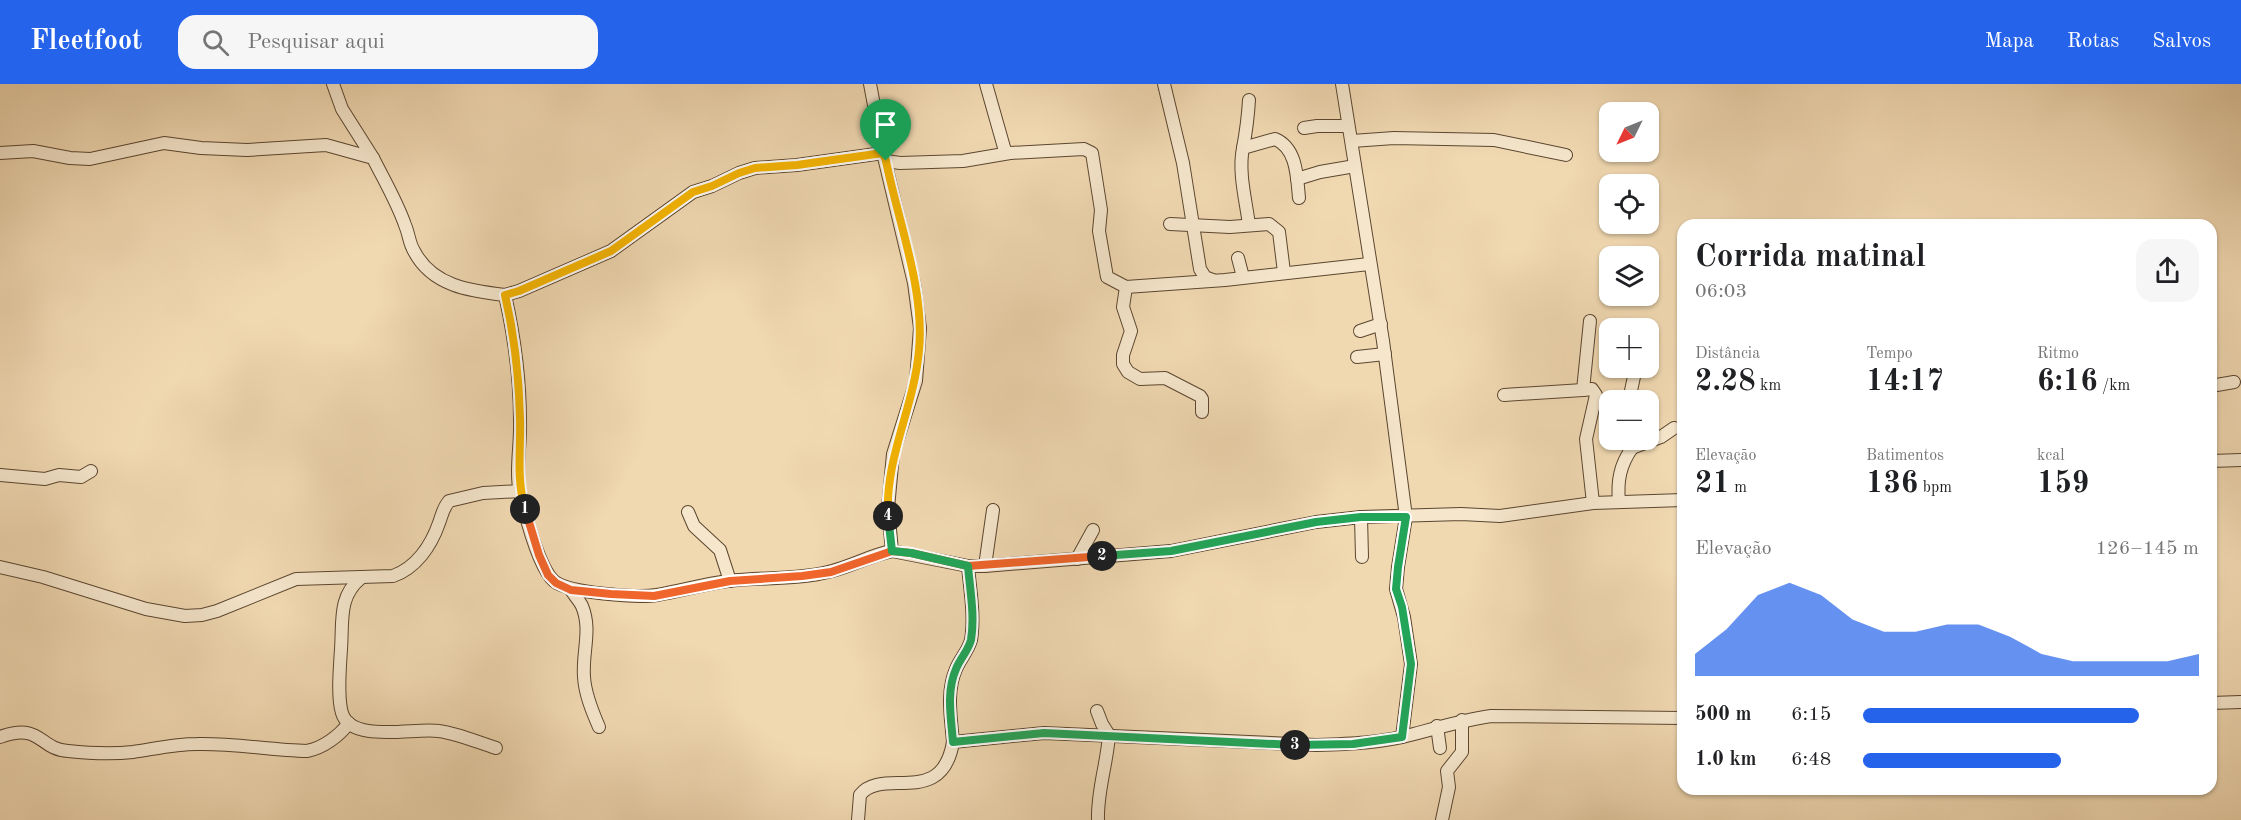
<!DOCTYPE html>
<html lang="pt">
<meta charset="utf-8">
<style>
:root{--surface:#fff;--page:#f6f6f6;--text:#202124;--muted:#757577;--accent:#2563eb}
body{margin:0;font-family:"Old Standard TT",serif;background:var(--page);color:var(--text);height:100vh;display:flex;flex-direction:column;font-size:22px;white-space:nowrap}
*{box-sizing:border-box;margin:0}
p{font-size:20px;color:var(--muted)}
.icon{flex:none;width:33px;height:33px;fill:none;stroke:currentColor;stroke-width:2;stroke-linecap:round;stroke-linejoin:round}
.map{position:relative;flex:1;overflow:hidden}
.details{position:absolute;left:1677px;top:135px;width:540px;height:576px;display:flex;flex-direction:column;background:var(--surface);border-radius:18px;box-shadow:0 2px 4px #0004}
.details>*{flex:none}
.needle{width:39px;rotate:227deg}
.tools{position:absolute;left:1599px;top:18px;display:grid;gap:12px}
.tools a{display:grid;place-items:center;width:60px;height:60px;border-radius:12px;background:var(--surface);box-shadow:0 2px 4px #0004;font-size:30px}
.pin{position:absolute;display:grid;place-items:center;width:51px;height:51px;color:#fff;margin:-62px -26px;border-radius:50% 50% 50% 0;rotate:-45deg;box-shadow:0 0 6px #0007}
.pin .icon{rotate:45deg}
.km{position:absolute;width:30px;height:30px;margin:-15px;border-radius:50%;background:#222;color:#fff;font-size:16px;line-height:30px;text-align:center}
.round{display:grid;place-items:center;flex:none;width:63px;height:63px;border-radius:18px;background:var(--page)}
.headline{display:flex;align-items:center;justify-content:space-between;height:102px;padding:0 18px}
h1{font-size:33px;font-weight:700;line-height:45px}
.metrics{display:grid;grid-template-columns:repeat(3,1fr);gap:9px;height:102px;padding:6px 18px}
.metrics div{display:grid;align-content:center}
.metrics b{font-size:30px;font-weight:700}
.metrics small{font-size:16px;font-weight:400}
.metrics p{font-size:16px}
.chart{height:168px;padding:12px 18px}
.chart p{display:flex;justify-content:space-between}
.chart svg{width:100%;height:108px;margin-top:6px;fill:var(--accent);opacity:.7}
ul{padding:0 18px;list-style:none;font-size:20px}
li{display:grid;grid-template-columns:96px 72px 1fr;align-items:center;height:45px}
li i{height:15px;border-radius:8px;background:var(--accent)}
header{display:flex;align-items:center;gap:36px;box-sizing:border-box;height:84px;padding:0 30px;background:var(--accent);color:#fff}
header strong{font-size:28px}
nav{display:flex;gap:33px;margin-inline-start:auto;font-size:21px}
.search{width:420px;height:54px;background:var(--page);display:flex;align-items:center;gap:15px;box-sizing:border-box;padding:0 21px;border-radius:18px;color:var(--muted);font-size:22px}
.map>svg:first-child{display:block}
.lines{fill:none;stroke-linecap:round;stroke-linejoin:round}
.minor-casing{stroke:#5b4630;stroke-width:14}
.minor{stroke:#f5e6cc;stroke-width:12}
.split-1-casing{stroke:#fff;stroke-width:12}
.split-2-casing{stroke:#fff;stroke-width:12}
.split-3-casing{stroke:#fff;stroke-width:12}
.split-4-casing{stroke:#fff;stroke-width:12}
.split-5-casing{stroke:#fff;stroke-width:12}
.split-1{stroke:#f5b400;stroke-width:8}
.split-2{stroke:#f0652b;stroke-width:8}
.split-3{stroke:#22a559;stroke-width:8}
.split-4{stroke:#22a559;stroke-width:8}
.split-5{stroke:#f5b400;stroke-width:8}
</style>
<header>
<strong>Fleetfoot</strong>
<div class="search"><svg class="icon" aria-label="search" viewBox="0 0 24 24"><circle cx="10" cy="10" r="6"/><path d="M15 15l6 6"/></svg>Pesquisar aqui</div>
<nav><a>Mapa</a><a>Rotas</a><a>Salvos</a></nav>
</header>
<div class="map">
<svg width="2241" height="736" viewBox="0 0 2241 736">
<rect width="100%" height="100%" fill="#f0d8b1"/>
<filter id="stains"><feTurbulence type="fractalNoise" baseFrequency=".00333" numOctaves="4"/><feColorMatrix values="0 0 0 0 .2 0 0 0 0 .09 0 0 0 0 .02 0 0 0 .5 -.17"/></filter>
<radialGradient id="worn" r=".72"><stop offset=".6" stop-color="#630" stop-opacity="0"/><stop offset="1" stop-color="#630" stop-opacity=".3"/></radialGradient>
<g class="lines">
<g class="minor-casing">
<g id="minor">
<path d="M333,0l9,25 31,49"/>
<path d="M870,0l13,69 31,130 6,45 -4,53 -23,73 -5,54 4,43 76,15h17l186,-15 145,-29 45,-5 100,-3 39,2 93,-13 90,-3"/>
<path d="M986,0l19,67 5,2 74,-4 8,4 9,57 -2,21 8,46 19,10 -3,20 8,24 -8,24v9l5,8 12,7 25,-1 35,18 2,3v13"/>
<path d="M1164,0l19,79 17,106 5,8 8,3"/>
<path d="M1342,0l41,257 23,176 -8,50 -2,22 8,28 7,47 -9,73"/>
<path d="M1249,16c-1,17 -3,32 -6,48 -5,24 3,53 6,77"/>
<path d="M1304,44l13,-2h31"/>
<path d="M1352,57l42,-3 100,2 72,15"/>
<path d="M1243,64l32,-9c22,9 22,38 24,59"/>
<path d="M0,69l33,-2 37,7 20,1 74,-16 37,5 46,2 79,-5 47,13c11,22 24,44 32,67 4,9 4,18 9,26 18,35 56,40 91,44 9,40 15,84 15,126 1,23 -5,49 0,72 5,21 19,75 34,88 14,12 84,17 103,14 24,-4 47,-11 71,-14 35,-4 70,-1 104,-10 20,-5 39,-16 60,-20"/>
<path d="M886,77l14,2 63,-2 47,-8"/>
<path d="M1297,95l23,-7 35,-6"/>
<path d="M1170,140l60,3 39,-3 10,8 5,40"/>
<path d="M1238,174l5,19"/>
<path d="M1126,203l99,-7 144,-16"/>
<path d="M505,211l14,-4 92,-40 82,-59 19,-6 27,-13 16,-5 42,-3 86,-12"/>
<path d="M1360,247l21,-7"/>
<path d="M1357,273l28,-3"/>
<path d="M2211,302l23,-4"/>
<path d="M1583,306l7,-69"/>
<path d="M1504,311l79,-5 9,-1 4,6 -10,44 7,64"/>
<path d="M1629,316l6,-28"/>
<path d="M1630,356l2,8 29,-11 13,-9"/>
<path d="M2211,377l30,-1"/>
<path d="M0,391l45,4 14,-4 22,2 10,-6"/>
<path d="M1619,418c-2,-21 1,-37 13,-54"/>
<path d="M688,428l6,14 26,24 10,31"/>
<path d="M1361,433l1,40"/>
<path d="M1077,475l16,-29"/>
<path d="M985,482l8,-56"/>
<path d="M0,483l43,10 103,32 39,7 17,-1 15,-4 79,-32 97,-3c23,-8 38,-30 46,-53 3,-8 4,-15 10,-22l34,-8 37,-2"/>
<path d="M361,494c-23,18 -18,44 -20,71 -1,17 -4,48 1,64 9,31 74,14 97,18 20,3 38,11 57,17"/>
<path d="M571,506c3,5 8,10 11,16 10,24 0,46 2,71 1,17 8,34 15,50"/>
<path d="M2211,619l30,-1"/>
<path d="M1097,627l5,13 7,11c-2,29 -12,56 -11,85"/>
<path d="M1437,642l3,22"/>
<path d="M0,653c42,-15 38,12 68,14 19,2 46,3 65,1 21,-3 42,-8 64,-8 36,-1 73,6 110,7 16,-3 32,-15 42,-28"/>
<path d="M953,658c-2,-25 -7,-50 3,-73 4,-10 12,-18 15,-29 4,-24 -1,-50 -3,-74"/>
<path d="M858,736l2,-25c22,-29 82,14 93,-53l91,-9 272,12c32,-1 66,-2 98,-11 26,-7 50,-14 77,-18l192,2"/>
<path d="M1442,736l7,-33 -2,-16 15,-19v-32"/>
</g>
</g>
<use href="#minor" class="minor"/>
</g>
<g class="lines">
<g class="split-1-casing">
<path id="split-1" d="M525,425c-9,-31 -4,-60 -5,-91 -1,-41 -6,-84 -15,-123l14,-4 92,-40 82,-59 19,-6 27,-13 16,-5 42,-3 86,-12 3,8"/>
</g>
<g class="split-2-casing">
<path id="split-2" d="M525,425l14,46 9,20 8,8 15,7 40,4 43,2 76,-15 72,-5 29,-4 61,-21 19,2 57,13 134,-10"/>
</g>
<g class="split-3-casing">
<path id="split-3" d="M1102,472l69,-5 145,-29 45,-5h45l-8,50 -2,22 6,18 9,57 -9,73 -49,7 -58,1"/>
</g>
<g class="split-4-casing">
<path id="split-4" d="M888,432l4,35 19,2 57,13c2,24 7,50 3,74 -3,11 -11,19 -15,29 -10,23 -5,48 -3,73l91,-9 251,12"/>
</g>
<g class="split-5-casing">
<path id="split-5" d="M886,77c12,60 39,129 33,189 -5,58 -34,107 -31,166"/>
</g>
<use href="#split-1" class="split-1"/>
<use href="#split-2" class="split-2"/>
<use href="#split-3" class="split-3"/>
<use href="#split-4" class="split-4"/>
<use href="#split-5" class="split-5"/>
</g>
<rect width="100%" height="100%" filter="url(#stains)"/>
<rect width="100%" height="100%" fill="url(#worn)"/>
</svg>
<div class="tools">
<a><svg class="needle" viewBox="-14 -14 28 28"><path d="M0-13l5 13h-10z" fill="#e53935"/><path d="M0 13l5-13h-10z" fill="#757577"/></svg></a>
<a><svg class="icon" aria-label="locate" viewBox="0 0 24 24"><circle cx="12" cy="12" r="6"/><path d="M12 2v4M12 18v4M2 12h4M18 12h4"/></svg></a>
<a><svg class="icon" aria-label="layers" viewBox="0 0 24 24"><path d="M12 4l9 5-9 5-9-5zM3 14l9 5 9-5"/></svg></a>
<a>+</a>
<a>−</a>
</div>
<div class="pin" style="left:886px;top:77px;background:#1e9e55"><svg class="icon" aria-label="arrive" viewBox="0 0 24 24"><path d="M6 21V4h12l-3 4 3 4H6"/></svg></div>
<b class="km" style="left:525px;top:425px">1</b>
<b class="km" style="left:1102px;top:472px">2</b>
<b class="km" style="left:1295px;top:661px">3</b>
<b class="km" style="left:888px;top:432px">4</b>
<section class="details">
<div class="headline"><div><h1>Corrida matinal</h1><p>06:03</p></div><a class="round"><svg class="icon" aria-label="share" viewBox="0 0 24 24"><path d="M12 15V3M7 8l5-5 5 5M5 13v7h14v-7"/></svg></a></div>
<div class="metrics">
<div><p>Distância</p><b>2.28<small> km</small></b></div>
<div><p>Tempo</p><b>14:17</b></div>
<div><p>Ritmo</p><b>6:16<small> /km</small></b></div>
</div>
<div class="metrics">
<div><p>Elevação</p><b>21<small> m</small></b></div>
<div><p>Batimentos</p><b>136<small> bpm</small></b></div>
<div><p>kcal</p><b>159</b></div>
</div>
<div class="chart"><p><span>Elevação</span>126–145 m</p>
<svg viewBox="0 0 160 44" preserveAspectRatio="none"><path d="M0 44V35L10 25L20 11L30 6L40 11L50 21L60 26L70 26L80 23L90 23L100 28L110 35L120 38L130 38L140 38L150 38L160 35V44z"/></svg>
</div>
<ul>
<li><b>500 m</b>6:15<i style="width:82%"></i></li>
<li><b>1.0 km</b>6:48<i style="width:59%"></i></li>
</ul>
</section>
</div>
